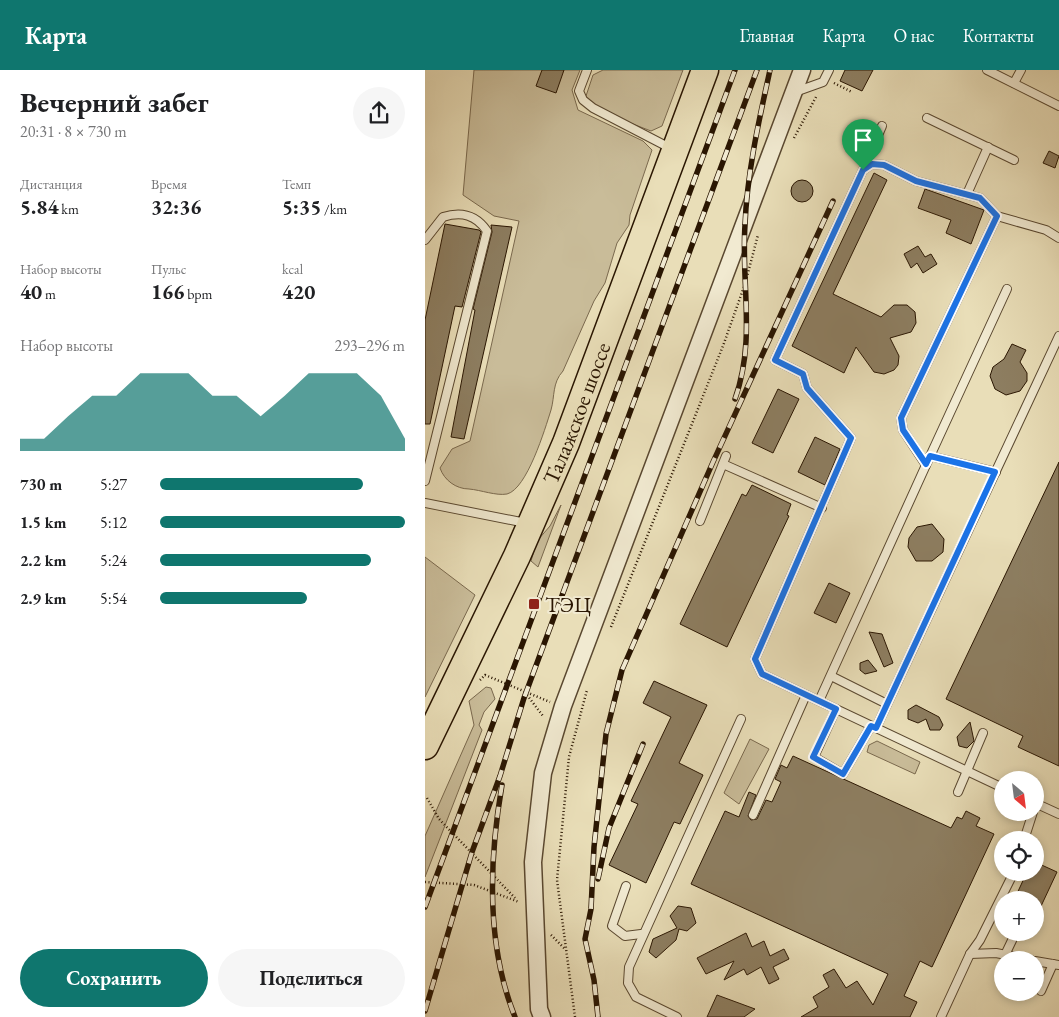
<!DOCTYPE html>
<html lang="ru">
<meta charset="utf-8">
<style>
:root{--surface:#fff;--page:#f6f6f6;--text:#202124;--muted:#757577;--accent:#0f766e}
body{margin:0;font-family:"EB Garamond",serif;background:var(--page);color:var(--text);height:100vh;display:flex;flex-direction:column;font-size:19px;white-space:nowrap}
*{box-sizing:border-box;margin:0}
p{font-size:16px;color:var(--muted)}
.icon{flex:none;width:28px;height:28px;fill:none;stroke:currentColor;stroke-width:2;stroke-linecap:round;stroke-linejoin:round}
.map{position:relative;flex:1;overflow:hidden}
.sheet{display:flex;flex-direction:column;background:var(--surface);width:425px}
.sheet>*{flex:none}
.needle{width:32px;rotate:152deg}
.tools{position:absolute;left:569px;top:701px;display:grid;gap:10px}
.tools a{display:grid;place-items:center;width:50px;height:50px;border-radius:50%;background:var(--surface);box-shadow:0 2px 8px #0003;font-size:25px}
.pin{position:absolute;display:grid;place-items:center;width:42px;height:42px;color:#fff;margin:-51px -21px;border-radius:50% 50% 50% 0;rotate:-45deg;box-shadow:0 0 5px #0007}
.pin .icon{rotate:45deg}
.round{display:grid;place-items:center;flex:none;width:52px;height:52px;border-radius:26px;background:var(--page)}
.headline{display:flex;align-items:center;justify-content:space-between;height:85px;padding:0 20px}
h1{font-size:28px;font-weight:700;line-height:38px}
.stats{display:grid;grid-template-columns:repeat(3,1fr);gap:8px;height:85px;padding:5px 20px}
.stats div{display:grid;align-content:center}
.stats b{font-size:21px;font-weight:700}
.stats small{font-size:14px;font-weight:400}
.stats p{font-size:14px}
.chart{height:140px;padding:10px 20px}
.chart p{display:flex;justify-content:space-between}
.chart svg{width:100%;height:90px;margin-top:5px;fill:var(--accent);opacity:.7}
.cta{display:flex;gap:10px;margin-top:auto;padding:10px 20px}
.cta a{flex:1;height:58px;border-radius:30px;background:var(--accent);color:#fff;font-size:20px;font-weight:700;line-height:58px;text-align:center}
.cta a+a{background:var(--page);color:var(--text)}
ul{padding:0 20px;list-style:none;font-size:16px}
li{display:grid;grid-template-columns:80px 60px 1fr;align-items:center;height:38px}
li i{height:12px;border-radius:6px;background:var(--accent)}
header{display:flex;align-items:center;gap:30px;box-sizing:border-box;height:70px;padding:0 25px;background:var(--accent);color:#fff}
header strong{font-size:24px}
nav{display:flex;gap:28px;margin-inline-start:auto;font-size:18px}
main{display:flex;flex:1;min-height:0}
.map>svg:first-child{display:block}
.green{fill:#c9bc99;stroke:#7a694e}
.building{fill:#8d7e61;stroke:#2a1602}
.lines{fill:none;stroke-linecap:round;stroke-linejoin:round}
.service-casing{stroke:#5a4830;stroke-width:10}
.minor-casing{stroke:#5a4830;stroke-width:19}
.primary-casing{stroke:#2a1602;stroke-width:29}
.path{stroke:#2a1602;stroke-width:2.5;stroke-dasharray:1 2.5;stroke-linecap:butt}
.service{stroke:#f1ead1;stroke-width:8}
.minor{stroke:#f1ead1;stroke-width:16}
.primary{stroke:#e9deb8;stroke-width:26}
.rail-casing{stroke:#2a1602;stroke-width:5.5}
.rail{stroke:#f1ead1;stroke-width:4;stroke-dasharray:11;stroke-linecap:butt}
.route-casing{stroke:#fff;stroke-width:10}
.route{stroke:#1a73e8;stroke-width:6}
.poi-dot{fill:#8f2418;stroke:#f1ead1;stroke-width:2}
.labels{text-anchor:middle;stroke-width:4;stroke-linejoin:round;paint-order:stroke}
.street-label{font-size:22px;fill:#2a1602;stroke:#f1ead1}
.poi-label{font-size:22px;fill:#2a1602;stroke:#f1ead1;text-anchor:start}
</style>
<header>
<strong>Карта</strong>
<nav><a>Главная</a><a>Карта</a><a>О нас</a><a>Контакты</a></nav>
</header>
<main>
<section class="sheet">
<div class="headline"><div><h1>Вечерний забег</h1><p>20:31 · 8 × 730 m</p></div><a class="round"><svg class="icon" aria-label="share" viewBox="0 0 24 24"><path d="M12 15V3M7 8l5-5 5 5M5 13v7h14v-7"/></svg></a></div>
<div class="stats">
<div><p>Дистанция</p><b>5.84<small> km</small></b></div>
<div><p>Время</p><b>32:36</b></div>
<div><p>Темп</p><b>5:35<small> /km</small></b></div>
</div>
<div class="stats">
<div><p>Набор высоты</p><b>40<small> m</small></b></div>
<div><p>Пульс</p><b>166<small> bpm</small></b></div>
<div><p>kcal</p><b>420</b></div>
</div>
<div class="chart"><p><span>Набор высоты</span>293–296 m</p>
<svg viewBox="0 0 160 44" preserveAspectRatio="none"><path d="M0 44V38L10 38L20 27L30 17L40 17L50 6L60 6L70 6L80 17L90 17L100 27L110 17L120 6L130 6L140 6L150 17L160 38V44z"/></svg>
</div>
<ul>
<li><b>730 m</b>5:27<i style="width:83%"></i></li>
<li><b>1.5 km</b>5:12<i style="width:100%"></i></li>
<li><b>2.2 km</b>5:24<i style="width:86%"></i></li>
<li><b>2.9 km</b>5:54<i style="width:60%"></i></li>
</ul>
<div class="cta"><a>Сохранить</a><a>Поделиться</a></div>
</section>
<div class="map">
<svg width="634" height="947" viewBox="0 0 634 947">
<rect width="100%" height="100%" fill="#e9deb8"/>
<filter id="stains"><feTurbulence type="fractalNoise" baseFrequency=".004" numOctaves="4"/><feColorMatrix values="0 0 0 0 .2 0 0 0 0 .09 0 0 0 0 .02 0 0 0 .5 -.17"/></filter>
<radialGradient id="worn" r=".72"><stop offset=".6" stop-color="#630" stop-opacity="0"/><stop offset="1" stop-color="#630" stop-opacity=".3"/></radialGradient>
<g class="green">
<path d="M49,0h106l-8,20 6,20 65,31 9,9 -22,65 -1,10 -12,18 -12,40 -11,18 -31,70c-11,12 -8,25 -12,39 -6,19 -24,79 -44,84 -11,2 -26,-4 -38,-5 -13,0 -25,-9 -29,-21l12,-19 18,-8 49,-220 -25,-5 -31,-21z"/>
<path d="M178,0h80l-21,56 -11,5 -60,-23 -5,-12 7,-21z"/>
<path d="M136,435l-23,62 -7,-6 6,-20 13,-15z"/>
<path d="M0,487l50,38 -50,102z"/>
<path d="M61,617l5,1 4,11 -11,13 -5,13 3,5 -57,147v-41l49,-111 -5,-24z"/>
<path d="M325,669l19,10 -30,55 -15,-11z"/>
<path d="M452,671l43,21 -5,12 -48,-22 2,-7z"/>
</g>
<g class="building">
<path d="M117,0h22l-8,23 -20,-7z"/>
<path d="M420,0h28l-11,21 -22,-10z"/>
<path d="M624,81l10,5 -4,12 -12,-5z"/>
<path d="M449,103l13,7 -54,114 48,23 13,-12h13l8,7 1,11 -5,9 -21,6 9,18 -1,9 -4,5 -10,4 -10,-2 -18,-25 -12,26 -52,-27z"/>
<circle cx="377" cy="121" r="11"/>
<path d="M500,119l59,21 -13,34 -25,-11 5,-13 -33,-12z"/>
<path d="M20,154l34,6 2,2 -19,75 -7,-1 -25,118h-5v-104z"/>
<path d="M66,155l21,2 -48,212 -13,-2 24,-127 -2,-1 19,-77z"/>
<path d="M493,176l7,11 6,-3 6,10 -14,9 -6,-10 -6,5 -7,-14z"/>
<path d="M587,274l14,6 -6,12 7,11v8l-7,10 -14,4 -11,-6 -5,-13 3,-9 11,-8z"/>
<path d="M353,319l21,10 -26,54 -21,-10z"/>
<path d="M390,367l25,12 -15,36 -27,-13z"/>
<path d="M634,392v304l-41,-19 5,-11 -77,-37z"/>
<path d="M327,415l39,19 -4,11 2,1 -62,131 -47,-23 62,-130 4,2z"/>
<path d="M507,454l12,15 -1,13 -11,9h-16l-8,-14 1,-9 8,-11z"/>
<path d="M404,513l21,10 -14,30 -22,-10z"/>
<path d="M444,562l13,2 11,29 -9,4z"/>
<path d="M443,590l9,11 -12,3 -5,-4v-7z"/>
<path d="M229,611l53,24 -28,58 24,12 -23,49 -6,-2 -28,61 -37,-18 29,-61 -7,-3 40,-84 -28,-14z"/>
<path d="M491,635l23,12 4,8 -3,5h-10l-4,-11 -8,4 -10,-4v-9z"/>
<path d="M545,652l4,19 -7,7 -8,-2 -2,-9z"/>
<path d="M368,686l158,72 6,-11 5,2 4,-8 14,7 -4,8 18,8 -62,133 -12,-6 -16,35 13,6 -7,15h-109l17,-10 -5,-10 16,-10 -6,-12 11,-6 12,19 11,-7 16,24 15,-31 -197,-90 34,-73 14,6 10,-25 7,3 -8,21 3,4 6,-1 9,-19 6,2 9,-20 -6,-3 6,-14 6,3z"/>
<path d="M610,792l22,10 -22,47v-19h-21l13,-28h8z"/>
<path d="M253,836l13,2 5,15 -9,8 -8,-2 -3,11 -20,18 -7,-6 4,-13 24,-11 -7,-12z"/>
<path d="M321,863l6,14 12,-6 6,15 14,-7 5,10 -16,8 6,12 -10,5 -8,-17 -14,8 -3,-6 -20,11 10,-19 -28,13 -9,-16z"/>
<path d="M292,925l38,14 -11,8h-37z"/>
</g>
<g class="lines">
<g class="service-casing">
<g id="service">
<path d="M162,0l-8,21 4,9 10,8 79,41"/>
<path d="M562,0l72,36"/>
<path d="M589,13l7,-13"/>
<path d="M370,22l28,-10 6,-12"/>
<path d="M502,48l87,42"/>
<path d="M439,98l18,-42"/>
<path d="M542,124l21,-47"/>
<path d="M572,146l49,14 13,8"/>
<path d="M0,170l18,-23c19,-6 33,-2 44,14l-62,250"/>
<path d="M505,386l66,16"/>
<path d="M298,394l99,44"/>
<path d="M501,395l81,-176"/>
<path d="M0,433l101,20"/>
<path d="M275,451l26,-65"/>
<path d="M406,606l56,28"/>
<path d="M394,631l107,-236 -23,-35 -2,-12 96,-202 -17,-18 -64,-17 -32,-16 -12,-1 -9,6 -88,190 28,14 4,14 44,50 -96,221 7,15 241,114"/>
<path d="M411,639l-22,48 29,17 28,-48"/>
<path d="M451,658l183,-392"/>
<path d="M533,722l25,-59"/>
<path d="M610,733l24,11"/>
<path d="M328,745l53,-120"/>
<path d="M599,770l9,-28"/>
<path d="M201,816l-14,40 13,10 16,-2"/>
<path d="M545,884l26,-1 35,7"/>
<path d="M580,885l11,-23"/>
<path d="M610,891l24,4"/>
<path d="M616,921l12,-27"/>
<path d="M252,947l-41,-20 -8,-14 1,-16 112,-248"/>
<path d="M516,947l29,-63 10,-14 34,-68"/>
</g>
</g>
<g class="minor-casing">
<path id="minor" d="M117,947l-3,-8 -6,-147 10,-89 20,-67 239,-636"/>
</g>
<g class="primary-casing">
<g id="primary">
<path id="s1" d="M0,676l92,-190 49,-113 139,-373"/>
</g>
</g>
<g class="path">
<path d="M409,13l18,9"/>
<path d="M369,68l22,-41"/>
<path d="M186,557l112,-281 22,-62 13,-49"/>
<path d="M55,610l5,-5 65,27"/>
<path d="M102,625l16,21"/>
<path d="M2,728l12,21 76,79"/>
<path d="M0,812l49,3 45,17"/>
<path d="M126,865l14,14"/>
<path d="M150,947l-18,-137 12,-123 18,-67"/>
</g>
<use href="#service" class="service"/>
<use href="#minor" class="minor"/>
<use href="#primary" class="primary"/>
<g class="rail-casing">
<g id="rail">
<path d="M310,329c21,-59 6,-115 10,-174 2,-52 14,-105 25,-155"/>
<path d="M77,715c-13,75 -16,160 13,232"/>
<path d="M173,809l11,-51 34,-84"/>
<path d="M0,837l310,-837"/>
<path d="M0,941l47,-159 28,-76 24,-78 233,-628"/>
<path d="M173,947l-4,-37 -9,-41 6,-30 3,-62 12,-113 16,-64 91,-208 120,-261"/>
</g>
</g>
<use href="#rail" class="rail"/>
</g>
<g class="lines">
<g class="route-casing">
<path id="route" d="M447,94l12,1 32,16 64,17 17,18 -96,202 2,12 23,34 4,-8 65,16 -119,256 -5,-2 -28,48 -30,-17 23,-48 -74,-35 -7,-15 96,-221 -44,-50 -4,-14 -28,-14 88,-190z"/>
</g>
<use href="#route" class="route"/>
</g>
<rect class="poi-dot" x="103" y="528" width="12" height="12" rx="2.5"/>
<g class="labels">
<g class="street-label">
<text dy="8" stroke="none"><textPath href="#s1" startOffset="366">Талажское шоссе</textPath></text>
</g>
<g class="poi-label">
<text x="120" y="542">ТЭЦ</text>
</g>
</g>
<rect width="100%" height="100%" filter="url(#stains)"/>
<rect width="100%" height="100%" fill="url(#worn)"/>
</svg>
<div class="tools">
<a><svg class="needle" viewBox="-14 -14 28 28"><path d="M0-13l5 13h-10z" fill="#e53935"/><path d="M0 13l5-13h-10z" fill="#757577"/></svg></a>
<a><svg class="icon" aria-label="locate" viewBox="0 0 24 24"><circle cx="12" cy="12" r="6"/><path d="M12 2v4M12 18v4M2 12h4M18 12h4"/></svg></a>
<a>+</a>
<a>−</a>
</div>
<div class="pin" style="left:438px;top:100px;background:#1e9e55"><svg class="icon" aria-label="arrive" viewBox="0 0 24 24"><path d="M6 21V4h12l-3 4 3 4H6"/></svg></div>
</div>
</main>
